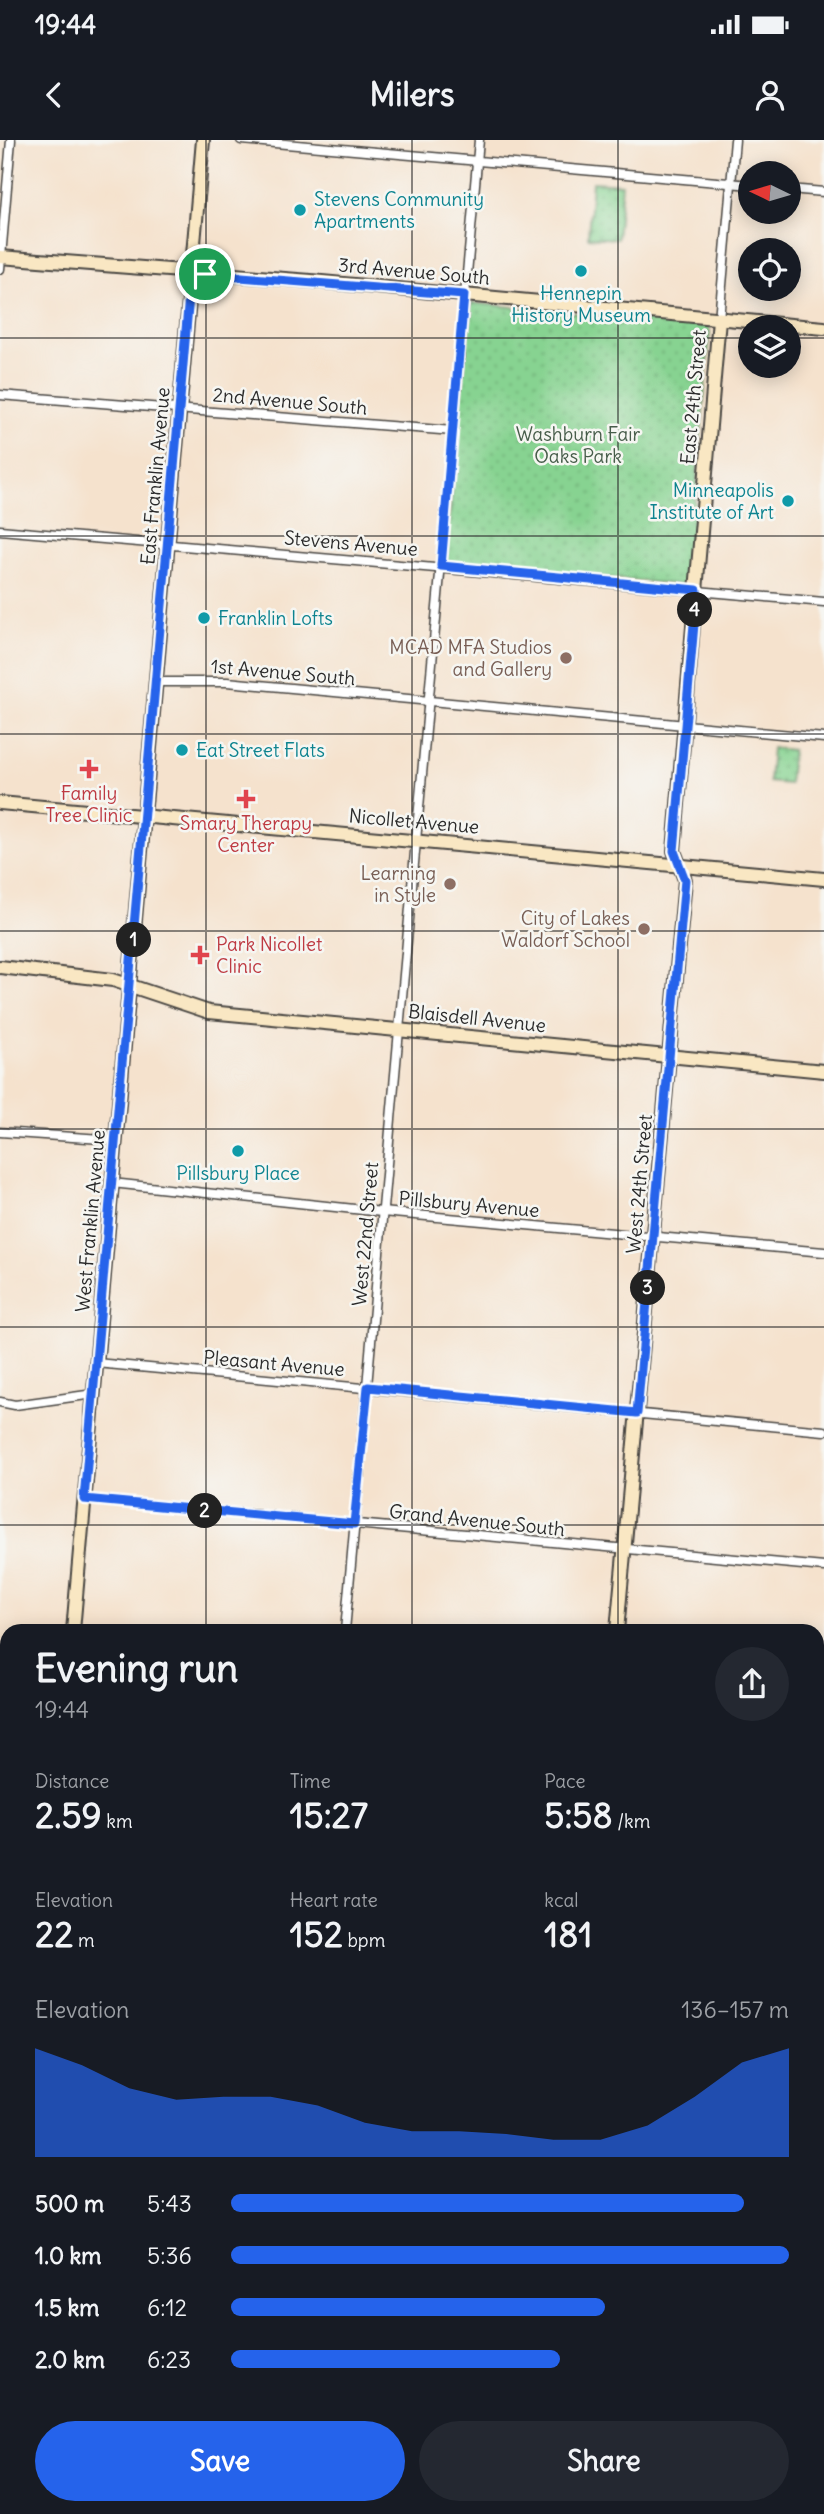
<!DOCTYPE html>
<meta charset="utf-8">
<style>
:root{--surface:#171b24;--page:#242831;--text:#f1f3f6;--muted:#9ea1a6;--accent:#2563eb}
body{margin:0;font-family:Delius,sans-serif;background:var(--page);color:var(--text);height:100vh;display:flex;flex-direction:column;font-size:26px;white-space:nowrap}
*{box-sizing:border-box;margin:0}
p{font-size:23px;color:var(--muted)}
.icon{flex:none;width:38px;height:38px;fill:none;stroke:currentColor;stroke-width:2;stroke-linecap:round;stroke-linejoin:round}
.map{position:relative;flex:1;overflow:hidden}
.details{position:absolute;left:0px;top:1484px;width:824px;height:891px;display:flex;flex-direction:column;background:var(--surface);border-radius:21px 21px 0 0;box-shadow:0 4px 18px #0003}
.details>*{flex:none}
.needle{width:46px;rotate:275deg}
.fabs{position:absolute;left:738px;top:21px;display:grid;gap:14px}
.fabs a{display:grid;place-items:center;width:63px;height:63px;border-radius:50%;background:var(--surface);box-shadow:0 4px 18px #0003;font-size:35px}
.pin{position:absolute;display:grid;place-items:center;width:60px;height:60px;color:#fff;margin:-30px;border:4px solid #fff;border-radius:50%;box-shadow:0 2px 7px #0007}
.km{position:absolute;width:35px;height:35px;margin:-18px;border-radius:50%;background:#222;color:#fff;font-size:19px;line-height:35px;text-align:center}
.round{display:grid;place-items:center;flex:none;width:74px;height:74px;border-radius:37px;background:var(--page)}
.overview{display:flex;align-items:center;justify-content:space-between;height:119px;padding:0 35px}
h1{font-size:38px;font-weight:700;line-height:52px}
.figures{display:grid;grid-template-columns:repeat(3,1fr);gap:10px;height:119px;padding:7px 35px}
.figures div{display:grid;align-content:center}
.figures b{font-size:35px;font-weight:700}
.figures small{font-size:19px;font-weight:400}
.figures p{font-size:19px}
.chart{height:196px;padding:14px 35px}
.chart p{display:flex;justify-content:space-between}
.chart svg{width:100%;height:126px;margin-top:7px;fill:var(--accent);opacity:.7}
.action{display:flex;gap:14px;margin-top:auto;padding:14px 35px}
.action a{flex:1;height:80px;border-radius:42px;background:var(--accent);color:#fff;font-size:28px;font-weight:700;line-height:80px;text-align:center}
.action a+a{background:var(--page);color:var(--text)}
ul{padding:0 35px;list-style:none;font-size:23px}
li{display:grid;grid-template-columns:112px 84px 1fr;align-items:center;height:52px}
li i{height:18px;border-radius:9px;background:var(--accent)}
.status{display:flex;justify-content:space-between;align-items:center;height:49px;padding:0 35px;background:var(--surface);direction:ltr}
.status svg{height:19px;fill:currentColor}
header{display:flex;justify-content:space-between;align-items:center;height:91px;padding:0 35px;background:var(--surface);font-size:32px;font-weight:700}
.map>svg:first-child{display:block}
.park{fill:url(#park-dots);stroke:#597f5e;stroke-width:2}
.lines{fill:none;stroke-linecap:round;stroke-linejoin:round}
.street-casing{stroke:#494643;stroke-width:11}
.secondary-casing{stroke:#494643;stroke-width:16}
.primary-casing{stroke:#494643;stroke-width:16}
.street{stroke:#fff;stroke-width:8}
.secondary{stroke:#f9e7c3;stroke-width:12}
.primary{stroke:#f1c369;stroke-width:12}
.route-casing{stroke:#fff;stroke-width:14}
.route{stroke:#2563eb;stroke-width:9}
.grid{fill:none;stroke:#2b2b2b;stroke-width:2;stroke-opacity:0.55}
.culture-dot{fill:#0f9aa8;stroke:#f6f6f2;stroke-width:2.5}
.education-dot{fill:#8d6e63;stroke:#f6f6f2;stroke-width:2.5}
.health-dot{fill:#e0444e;stroke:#f6f6f2;stroke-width:2.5}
.labels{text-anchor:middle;stroke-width:5;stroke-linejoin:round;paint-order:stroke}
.culture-label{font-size:19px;fill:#0d838f;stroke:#f6f6f2;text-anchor:start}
.street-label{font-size:19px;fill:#2b2b2b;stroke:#f6f6f2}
.park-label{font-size:19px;fill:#475d4a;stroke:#f6f6f2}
.education-label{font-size:19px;fill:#785e54;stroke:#f6f6f2;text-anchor:end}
.health-label{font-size:19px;fill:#be3a42;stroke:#f6f6f2}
</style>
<div class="status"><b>19:44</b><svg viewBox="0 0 49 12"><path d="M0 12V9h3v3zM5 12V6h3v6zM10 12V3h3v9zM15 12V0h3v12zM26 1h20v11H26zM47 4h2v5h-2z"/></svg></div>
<header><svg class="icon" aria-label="back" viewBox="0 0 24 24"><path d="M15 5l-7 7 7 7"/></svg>Milers<svg class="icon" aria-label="person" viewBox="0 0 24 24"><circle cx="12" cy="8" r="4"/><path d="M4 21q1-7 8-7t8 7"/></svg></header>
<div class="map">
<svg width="824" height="2374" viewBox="0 0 824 2374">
<defs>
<pattern id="park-dots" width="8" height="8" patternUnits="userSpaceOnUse" patternTransform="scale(1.75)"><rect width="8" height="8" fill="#87d391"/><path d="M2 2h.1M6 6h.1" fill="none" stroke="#75b57d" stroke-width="1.8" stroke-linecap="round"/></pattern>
</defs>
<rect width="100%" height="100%" fill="#f6f6f2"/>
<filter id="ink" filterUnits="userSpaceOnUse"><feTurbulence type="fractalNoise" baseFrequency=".0143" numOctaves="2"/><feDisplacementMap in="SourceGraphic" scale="14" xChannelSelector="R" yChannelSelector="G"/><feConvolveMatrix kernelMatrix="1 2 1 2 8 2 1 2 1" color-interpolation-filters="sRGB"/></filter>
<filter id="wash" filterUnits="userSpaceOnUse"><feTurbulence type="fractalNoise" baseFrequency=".00686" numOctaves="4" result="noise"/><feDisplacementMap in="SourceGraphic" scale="28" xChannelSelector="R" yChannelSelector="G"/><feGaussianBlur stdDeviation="1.57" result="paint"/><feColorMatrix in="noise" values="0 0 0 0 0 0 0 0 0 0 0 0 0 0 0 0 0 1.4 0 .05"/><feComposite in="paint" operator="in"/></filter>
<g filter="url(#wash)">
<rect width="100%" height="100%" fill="#f5e2cd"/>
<g class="park">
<path d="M592,42l30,2 -5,55 -29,-2z"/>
<path d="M472,163l236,23 2,6 -22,250 -6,3 -230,-21 -6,-5 22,-253z"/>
<path d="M772,608l20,2 -3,34 -20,-2z"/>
</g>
</g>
<g filter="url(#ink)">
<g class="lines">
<g class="street-casing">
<g id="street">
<path d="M241,0l510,45"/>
<path d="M789,49l35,3"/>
<path d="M0,129l11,-129"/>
<path d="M719,179l16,-179"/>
<path d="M0,255l453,36"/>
<path d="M0,390l824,72"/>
<path d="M157,542h70l597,56"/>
<path d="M0,992l116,8"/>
<path d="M112,1043l270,29 442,40"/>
<path d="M96,1223l728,68"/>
<path d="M0,1262l15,3 79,-11"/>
<path d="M84,1359l740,68"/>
<path d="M345,1491l134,-1491"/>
<path d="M817,1565l7,1"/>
<path d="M817,1702h7"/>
<path d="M0,1912h7"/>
<path d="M817,1976l7,1"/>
<path d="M0,2038l7,1"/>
<path d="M817,2114l7,1"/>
<path d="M0,2176h7"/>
<path d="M0,2315h7"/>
<path d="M817,2315l7,-73"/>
<path d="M266,2374l1,-6"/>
<path d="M812,2374l1,-6"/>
</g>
</g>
<g class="secondary-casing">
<g id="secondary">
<path d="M0,117l311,24 513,47"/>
<path d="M0,663l824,76"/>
<path d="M0,827l113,13 96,32 615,59"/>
<path d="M73,1491l130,-1491"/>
<path d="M617,1491l68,-751 -11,-29 45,-532"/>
<path d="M0,2290l7,-75"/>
<path d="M586,2368l64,6"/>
<path d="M541,2374v-6"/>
</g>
</g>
<g class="primary-casing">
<g id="primary">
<path d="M0,1760h7"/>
<path d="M0,1775l7,1"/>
<path d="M817,1833l7,1"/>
<path d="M817,1848h7"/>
<path d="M0,2115l7,9"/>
<path d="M0,2135h7"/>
<path d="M367,2368l10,6"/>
<path d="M383,2368l10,6"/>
</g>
</g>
<use href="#street" class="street"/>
<use href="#secondary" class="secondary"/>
<use href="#primary" class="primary"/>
</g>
</g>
<g class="lines" filter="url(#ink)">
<g class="route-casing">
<path id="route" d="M191,133l273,22 -23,271 256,24 -23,261 11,29 -48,533 -269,-26 -14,137 -270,-25z"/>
</g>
<use href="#route" class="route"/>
</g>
<path class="grid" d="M206,0v1491M412,0v1491M618,0v1491M0,198h751M789,198h35M0,396h824M0,594h824M0,791h824M0,989h824M0,1187h824M0,1385h824M0,1583h7M817,1583h7M0,1781h7M817,1781h7M0,1978h7M817,1978h7M0,2176h7M817,2176h7M206,2368v6M412,2368v6M618,2368v6"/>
<g class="culture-dot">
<circle cx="300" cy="70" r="7"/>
<circle cx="581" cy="131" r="7"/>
<circle cx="788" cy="361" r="7"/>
<circle cx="204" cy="478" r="7"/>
<circle cx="182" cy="610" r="7"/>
<circle cx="238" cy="1011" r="7"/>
</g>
<g class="education-dot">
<circle cx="566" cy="518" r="7"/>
<circle cx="450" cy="744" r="7"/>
<circle cx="644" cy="789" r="7"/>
</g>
<g class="health-dot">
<path d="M85.5 618.5h7v7h7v7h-7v7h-7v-7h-7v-7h7z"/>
<path d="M242.5 648.5h7v7h7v7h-7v7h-7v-7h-7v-7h7z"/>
<path d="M196.5 804.5h7v7h7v7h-7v7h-7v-7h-7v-7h7z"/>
</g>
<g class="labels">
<g class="culture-label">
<text x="314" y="66">Stevens Community<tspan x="314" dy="22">Apartments</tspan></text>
<text x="581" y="160" text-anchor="middle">Hennepin<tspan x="581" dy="22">History Museum</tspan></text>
<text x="774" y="357" text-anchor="end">Minneapolis<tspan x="774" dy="22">Institute of Art</tspan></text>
<text x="218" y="485">Franklin Lofts</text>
<text x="196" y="617">Eat Street Flats</text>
<text x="238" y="1040" text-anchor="middle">Pillsbury Place</text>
</g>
<g class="street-label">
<text transform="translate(414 131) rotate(5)" y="7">3rd Avenue South</text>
<text transform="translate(693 257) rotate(-85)" y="7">East 24th Street</text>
<text transform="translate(290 261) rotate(5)" y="7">2nd Avenue South</text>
<text transform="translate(155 336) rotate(-85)" y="7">East Franklin Avenue</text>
<text transform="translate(351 403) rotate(5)" y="7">Stevens Avenue</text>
<text transform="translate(283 532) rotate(5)" y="7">1st Avenue South</text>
<text transform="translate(414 681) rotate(5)" y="7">Nicollet Avenue</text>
<text transform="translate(477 878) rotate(6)" y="7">Blaisdell Avenue</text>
<text transform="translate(639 1044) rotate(-85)" y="7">West 24th Street</text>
<text transform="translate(469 1064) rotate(5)" y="7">Pillsbury Avenue</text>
<text transform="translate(90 1081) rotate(-85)" y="7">West Franklin Avenue</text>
<text transform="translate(365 1094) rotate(-85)" y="7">West 22nd Street</text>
<text transform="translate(274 1223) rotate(5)" y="7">Pleasant Avenue</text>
<text transform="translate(477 1380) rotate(6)" y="7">Grand Avenue South</text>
</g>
<g class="park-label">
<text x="578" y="301">Washburn Fair<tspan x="578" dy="22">Oaks Park</tspan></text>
</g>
<g class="education-label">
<text x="552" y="514">MCAD MFA Studios<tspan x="552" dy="22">and Gallery</tspan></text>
<text x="436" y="740">Learning<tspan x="436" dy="22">in Style</tspan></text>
<text x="630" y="785">City of Lakes<tspan x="630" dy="22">Waldorf School</tspan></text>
</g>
<g class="health-label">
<text x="89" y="660">Family<tspan x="89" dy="22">Tree Clinic</tspan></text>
<text x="246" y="690">Smary Therapy<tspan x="246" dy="22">Center</tspan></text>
<text x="216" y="811" text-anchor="start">Park Nicollet<tspan x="216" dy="22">Clinic</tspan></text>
</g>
</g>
</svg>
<div class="fabs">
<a><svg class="needle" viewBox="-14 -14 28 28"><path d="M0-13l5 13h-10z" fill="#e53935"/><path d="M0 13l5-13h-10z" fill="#9ea1a6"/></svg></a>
<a><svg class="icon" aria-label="locate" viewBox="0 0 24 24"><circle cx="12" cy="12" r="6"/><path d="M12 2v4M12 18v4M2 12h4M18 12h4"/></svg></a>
<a><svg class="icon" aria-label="layers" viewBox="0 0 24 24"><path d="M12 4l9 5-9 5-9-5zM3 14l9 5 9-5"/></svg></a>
</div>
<div class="pin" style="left:205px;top:134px;background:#1e9e55"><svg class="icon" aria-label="arrive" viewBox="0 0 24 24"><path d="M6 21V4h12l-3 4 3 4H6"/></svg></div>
<b class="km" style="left:134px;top:800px">1</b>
<b class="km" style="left:205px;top:1371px">2</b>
<b class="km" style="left:648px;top:1148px">3</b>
<b class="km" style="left:695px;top:470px">4</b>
<section class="details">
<div class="overview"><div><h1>Evening run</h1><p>19:44</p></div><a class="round"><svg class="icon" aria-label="share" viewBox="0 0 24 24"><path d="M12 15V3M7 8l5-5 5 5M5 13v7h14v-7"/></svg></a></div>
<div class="figures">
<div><p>Distance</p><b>2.59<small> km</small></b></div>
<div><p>Time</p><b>15:27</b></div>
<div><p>Pace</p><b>5:58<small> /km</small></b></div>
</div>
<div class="figures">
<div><p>Elevation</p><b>22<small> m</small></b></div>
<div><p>Heart rate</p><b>152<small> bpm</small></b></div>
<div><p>kcal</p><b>181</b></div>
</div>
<div class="chart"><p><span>Elevation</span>136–157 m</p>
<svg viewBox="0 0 160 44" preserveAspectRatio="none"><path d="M0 44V6L10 12L20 20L30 24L40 23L50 23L60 26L70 32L80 35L90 35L100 36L110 38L120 38L130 33L140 23L150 11L160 6V44z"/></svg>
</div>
<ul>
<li><b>500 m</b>5:43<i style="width:92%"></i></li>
<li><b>1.0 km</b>5:36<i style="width:100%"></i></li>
<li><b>1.5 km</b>6:12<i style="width:67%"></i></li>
<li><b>2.0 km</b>6:23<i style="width:59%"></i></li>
</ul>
<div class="action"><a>Save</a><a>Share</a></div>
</section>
</div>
